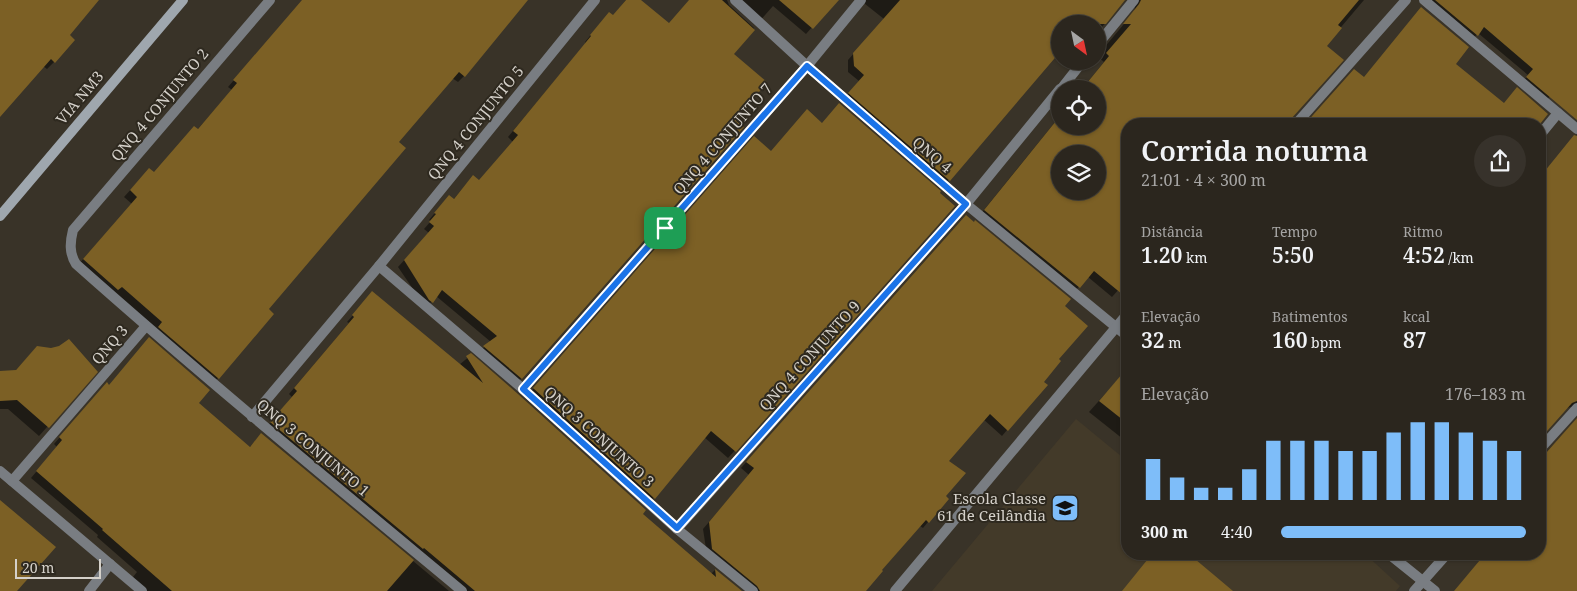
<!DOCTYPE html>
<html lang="pt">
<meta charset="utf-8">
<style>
:root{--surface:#2b261e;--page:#37322b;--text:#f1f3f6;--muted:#a6a5a4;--line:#47433c;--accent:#7ebdf9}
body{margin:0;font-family:"Noto Serif",serif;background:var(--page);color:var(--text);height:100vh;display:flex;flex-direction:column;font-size:19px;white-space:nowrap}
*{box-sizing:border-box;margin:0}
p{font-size:16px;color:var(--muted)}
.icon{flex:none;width:28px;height:28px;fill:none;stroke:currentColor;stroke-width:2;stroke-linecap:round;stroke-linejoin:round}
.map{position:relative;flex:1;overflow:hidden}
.sheet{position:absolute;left:1121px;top:118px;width:425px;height:442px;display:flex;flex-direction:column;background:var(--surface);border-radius:20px;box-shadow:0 1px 4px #0004,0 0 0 1px var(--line)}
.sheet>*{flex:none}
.needle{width:32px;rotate:147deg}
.buttons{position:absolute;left:1051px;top:15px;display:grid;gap:10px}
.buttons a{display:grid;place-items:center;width:55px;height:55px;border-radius:50%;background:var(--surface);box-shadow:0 1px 4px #0004,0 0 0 1px var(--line);font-size:25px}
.scale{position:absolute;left:15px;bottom:12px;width:86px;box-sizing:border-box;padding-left:5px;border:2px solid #d5d1ca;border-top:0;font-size:14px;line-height:18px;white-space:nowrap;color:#d5d1ca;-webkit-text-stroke:4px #2e291f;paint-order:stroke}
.pin{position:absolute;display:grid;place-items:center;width:42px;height:42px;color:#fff;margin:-21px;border-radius:10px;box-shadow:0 2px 8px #0006}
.round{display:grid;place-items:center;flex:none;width:52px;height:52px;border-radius:26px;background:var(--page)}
.overview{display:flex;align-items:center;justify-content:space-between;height:85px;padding:0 20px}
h1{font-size:28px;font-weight:600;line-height:38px}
.figures{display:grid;grid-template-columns:repeat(3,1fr);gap:8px;height:85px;padding:5px 20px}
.figures div{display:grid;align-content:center}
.figures b{font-size:21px;font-weight:600}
.figures small{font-size:14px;font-weight:400}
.figures p{font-size:14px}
.chart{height:140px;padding:10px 20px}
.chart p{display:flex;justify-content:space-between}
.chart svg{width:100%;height:90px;margin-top:5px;stroke:var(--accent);stroke-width:6}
ul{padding:0 20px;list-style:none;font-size:16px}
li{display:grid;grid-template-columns:80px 60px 1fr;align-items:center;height:38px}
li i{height:12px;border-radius:6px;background:var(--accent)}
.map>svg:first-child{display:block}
.built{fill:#433a29}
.shadow{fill:#0007;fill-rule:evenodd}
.building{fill:#7c6025;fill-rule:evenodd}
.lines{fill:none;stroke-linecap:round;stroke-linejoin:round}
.street{stroke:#797d82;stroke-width:10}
.secondary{stroke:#9fa7ae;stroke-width:10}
.route-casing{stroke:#fff;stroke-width:10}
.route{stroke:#1a73e8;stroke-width:6}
.labels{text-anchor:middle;stroke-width:4;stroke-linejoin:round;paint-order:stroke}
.street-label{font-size:15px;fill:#d5d1ca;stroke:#2e291f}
.poi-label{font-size:15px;fill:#d5d1ca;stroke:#2e291f;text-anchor:end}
</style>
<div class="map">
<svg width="1577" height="591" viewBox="0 0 1577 591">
<rect width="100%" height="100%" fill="#393328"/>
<path class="built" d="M1076,419l51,42 1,93h237l35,32 -4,5h-464z"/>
<g class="shadow">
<path d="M0,0h98l-30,35 -14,27 -7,7 -4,-3 -43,49z"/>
<path d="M303,0h223l-62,76 -6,6 -6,-4 -55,64 -130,168 -49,68 -6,6 -135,-118 55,-62 -8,-7 19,-21 11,-2 43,-44 35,-40 -4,-3z"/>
<path d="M626,0h13l30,24 21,-24h37l2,5 25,23 -22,26 2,67 8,7 -226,256 -38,-32 13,-10 -55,-46 -10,12 -28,-41 31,-34 -5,-4 7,-8 -2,-1 14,-17 10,-3 14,-17 12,-2 34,-39 -5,-5 78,-94 -1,-1 18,-22 9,-3z"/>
<path d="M732,0h104l-30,34 -33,-28 -15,17z"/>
<path d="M860,0h264l-26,32v-8h-38v27l-117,135 -99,-87 15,-18 -11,-9v-12l36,-41z"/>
<path d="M1131,0h233l-39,46 -197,78 -8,164 -8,9 -24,-20 -15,16 -94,-77 81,-100v10h38v-37h-16l22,-27 -6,-5v-2l36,-43 1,-5 -2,-6zM1060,154h38v37h-38z"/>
<path d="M1428,0h149v65l-33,38 -23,-19 7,-9 -50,-42 -7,8z"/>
<path d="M822,124l116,69 15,13 -225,252 -24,-21 -57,68 -120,-109 221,-251 23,7z"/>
<path d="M1577,137v274l-1,-2 -5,-2 -5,1 -26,29v-260z"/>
<path d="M960,222l103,84 -5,53 -51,71 -5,6 -19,-17 -36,42 -2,35 -17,26 -5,6 -3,-2 -57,65h-113l-43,-36 -4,-26 46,-54 -8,-7z"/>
<path d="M367,299l92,66 12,-10 170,159 70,60 4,-4 25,21h-280l-195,-162 27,-32 -3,-3 60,-71 -2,-1z"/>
<path d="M37,347l59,25 -57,64 -31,-27h-8v-36l15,-2z"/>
<path d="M1122,375l6,5v63l-39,-31z"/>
<path d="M109,386l88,17 52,45 12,-14 188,157h-310l-10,-9 8,-10 -40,-35 1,-2 -67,-57 26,-31 -3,-3 47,-54z"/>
<path d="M1577,419v172h-117l-3,-3 29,-34h54v-97l4,-2z"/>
</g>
<g class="building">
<path d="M0,0h99l-29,35 5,5 -20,23 -4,-4 -51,58z"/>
<path d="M302,0h226l-63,77 -6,-5 -60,70 7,6 -137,161 5,5 -55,65 -61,-52 4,-5 -40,-35 -4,3 -35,-31 54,-62 -7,-7 19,-22 5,4 40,-46 4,3 39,-46 -4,-3z"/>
<path d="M626,0h15l28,23 20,-23h33l33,30 -21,24 33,28 -31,39 8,6 -222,252 -39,-33 14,-10 -55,-46 -9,13 -4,-3 -25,-40 30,-34 -5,-4 7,-8 -2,-1 15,-18 5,4 19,-24 6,5 39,-45 -5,-4 78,-95 -1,-1 19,-23 4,3z"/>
<path d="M779,0h60l-26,29z"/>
<path d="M900,0h225l-19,24h-46v28l-110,129 -102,-88 16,-18 -10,-9 -1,-13z"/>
<path d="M1141,0h218l-21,25 4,3 -15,18 17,14 -53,59 -2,5h-161v175l-34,-28 -14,17 -96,-78 76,-94v10h38v-37h-16l27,-33 -3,-3 25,-29h-8l16,-20zM1060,154h38v37h-38z"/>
<path d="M1435,0h142v120l-51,-43 7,-8 -49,-42 -6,9z"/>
<path d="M1421,7l48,40 -13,17 48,39 13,-16 31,27 -8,10h-235l49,-55 10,8z"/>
<path d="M839,103l102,88 -1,2 15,13 -219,246 -25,-21 -56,68 -122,-111 221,-252 17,15 36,-42 15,14z"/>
<path d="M1574,135l3,1v265l-5,2 -32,36v-262z"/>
<path d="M966,215l8,7 1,-2 96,79 -6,7 23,20 -29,33 2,2 -17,21 4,3 -40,46 -18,-17 -41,47 17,12 -20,23 3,3 -20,24 -3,-3 -44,50 1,1 -17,20h-106l-3,-5 -45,-37 -3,-27 45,-54 -8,-6z"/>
<path d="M372,291l111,92 -17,-27 5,-3 47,41 128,116 -3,4 73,63 -1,-8 27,22h-267l-51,-43 -1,1 -153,-127 27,-31 -3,-3 60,-71 -2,-2z"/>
<path d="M149,337l61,53 -11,13 51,44 11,-14 153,127 -27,31h-215l-70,-61 1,-1 -67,-58 26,-31 -3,-3 48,-55 2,3z"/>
<path d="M69,339l29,33 -49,56 -32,-28 -17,1v-30l16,-1 21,-24 14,2 8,-2z"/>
<path d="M1128,367v57l-29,-23z"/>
<path d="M1577,418v173h-123l31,-37h55v-98l5,-2z"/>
<path d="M0,500l56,47 -39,44h-17z"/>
<path d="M1152,554h37l44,37h-111z"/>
</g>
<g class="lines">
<g class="street">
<path d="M270,0l-197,230c-3,12 -4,23 3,34 126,112 256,219 386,327"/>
<path d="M735,0l72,66 159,138 162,133"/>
<path d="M1424,0l153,129"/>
<path d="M1098,44l36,-44"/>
<path d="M1061,89l22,-28"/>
<path d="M1296,124l110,-124"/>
<path d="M1540,135l18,-22"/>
<path d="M379,266l144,123 154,140 76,62"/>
<path d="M523,389l284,-323 54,-66"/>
<path d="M252,417l127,-151 216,-266"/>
<path d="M1540,449l37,-41"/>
<path d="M0,471l142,120"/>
<path d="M12,481l134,-155"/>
<path d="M677,529l289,-325 94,-115"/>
<path d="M1389,554l46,37"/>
<path d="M89,591l21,-27"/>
<path d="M895,591l233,-278"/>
<path d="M1414,591l33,-37"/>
</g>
<path class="secondary" d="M0,216l183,-216"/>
</g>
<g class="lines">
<g class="route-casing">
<path id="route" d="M807,66l159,138 -289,324 -154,-139z"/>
</g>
<use href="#route" class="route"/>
</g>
<defs>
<g id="school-square" transform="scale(1.4375)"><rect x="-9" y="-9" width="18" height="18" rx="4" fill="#7ebdf9" stroke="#2e291f"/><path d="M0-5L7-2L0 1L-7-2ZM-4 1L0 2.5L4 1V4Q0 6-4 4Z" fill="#111"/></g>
</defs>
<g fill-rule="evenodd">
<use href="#school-square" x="1065" y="508"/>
</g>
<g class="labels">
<g class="street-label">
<text transform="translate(80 98) rotate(-50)" y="5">VIA NM3</text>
<text transform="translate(160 105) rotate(-50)" y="5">QNQ 4 CONJUNTO 2</text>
<text transform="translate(476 123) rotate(-51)" y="5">QNQ 4 CONJUNTO 5</text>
<text transform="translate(723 139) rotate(-49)" y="5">QNQ 4 CONJUNTO 7</text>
<text transform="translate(932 155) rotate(41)" y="5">QNQ 4</text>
<text transform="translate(110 345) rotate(-49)" y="5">QNQ 3</text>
<text transform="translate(810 356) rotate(-48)" y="5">QNQ 4 CONJUNTO 9</text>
<text transform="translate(599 437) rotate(42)" y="5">QNQ 3 CONJUNTO 3</text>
<text transform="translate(313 448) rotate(40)" y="5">QNQ 3 CONJUNTO 1</text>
</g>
<g class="poi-label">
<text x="1046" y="504">Escola Classe<tspan x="1046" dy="17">61 de Ceilândia</tspan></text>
</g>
</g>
</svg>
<div class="buttons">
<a><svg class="needle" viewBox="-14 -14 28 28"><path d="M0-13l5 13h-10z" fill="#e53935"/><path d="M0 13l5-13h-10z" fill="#a6a5a4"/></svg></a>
<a><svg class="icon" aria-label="locate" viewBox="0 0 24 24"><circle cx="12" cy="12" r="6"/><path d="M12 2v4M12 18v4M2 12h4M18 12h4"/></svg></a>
<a><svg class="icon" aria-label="layers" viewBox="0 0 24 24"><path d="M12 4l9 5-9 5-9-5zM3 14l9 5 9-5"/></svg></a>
</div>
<div class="scale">20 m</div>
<div class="pin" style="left:665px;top:228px;background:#1e9e55"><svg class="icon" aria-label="arrive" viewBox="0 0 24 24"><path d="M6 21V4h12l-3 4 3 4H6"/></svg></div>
<section class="sheet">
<div class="overview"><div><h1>Corrida noturna</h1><p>21:01 · 4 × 300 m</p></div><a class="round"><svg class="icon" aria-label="share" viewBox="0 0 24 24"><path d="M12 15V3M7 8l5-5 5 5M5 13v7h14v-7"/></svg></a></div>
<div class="figures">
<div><p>Distância</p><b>1.20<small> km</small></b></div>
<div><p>Tempo</p><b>5:50</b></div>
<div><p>Ritmo</p><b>4:52<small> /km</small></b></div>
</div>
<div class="figures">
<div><p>Elevação</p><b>32<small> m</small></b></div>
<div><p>Batimentos</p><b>160<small> bpm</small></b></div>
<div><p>kcal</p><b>87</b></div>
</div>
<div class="chart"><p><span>Elevação</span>176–183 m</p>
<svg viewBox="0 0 160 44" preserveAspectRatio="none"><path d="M5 44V24M15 44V33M25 44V38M35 44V38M45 44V29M55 44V15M65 44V15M75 44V15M85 44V20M95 44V20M105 44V11M115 44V6M125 44V6M135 44V11M145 44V15M155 44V20"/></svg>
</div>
<ul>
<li><b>300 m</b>4:40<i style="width:100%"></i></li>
</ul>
</section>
</div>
